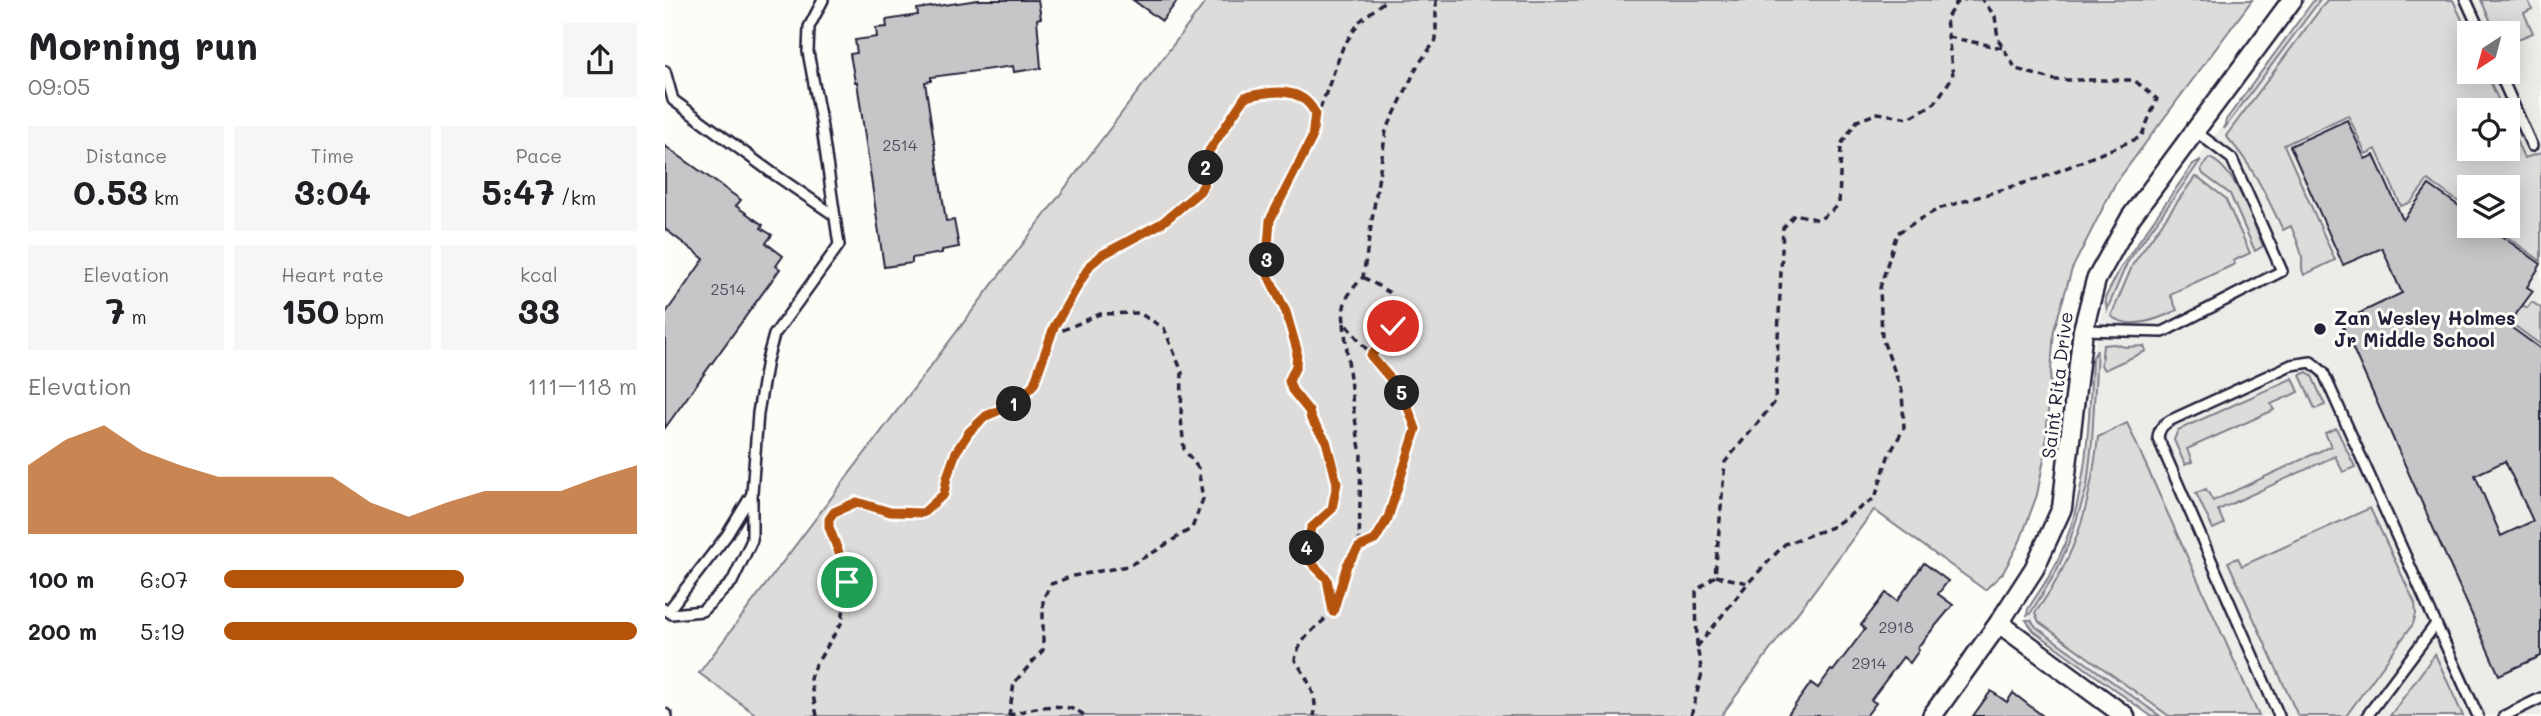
<!DOCTYPE html>
<meta charset="utf-8">
<style>
:root{--surface:#fff;--page:#f6f6f6;--text:#202124;--muted:#757577;--accent:#b45309}
body{margin:0;font-family:Mali,sans-serif;background:var(--page);color:var(--text);height:100vh;display:flex;flex-direction:column;font-size:26px;white-space:nowrap}
*{box-sizing:border-box;margin:0}
p{font-size:23px;color:var(--muted)}
.icon{flex:none;width:38px;height:38px;fill:none;stroke:currentColor;stroke-width:2;stroke-linecap:round;stroke-linejoin:round}
.map{position:relative;flex:1;overflow:hidden}
.panel{display:flex;flex-direction:column;background:var(--surface);width:665px}
.panel>*{flex:none}
.needle{width:46px;rotate:216deg}
.controls{position:absolute;left:1792px;top:21px;display:grid;gap:14px}
.controls a{display:grid;place-items:center;width:63px;height:63px;border-radius:0px;background:var(--surface);box-shadow:0 4px 18px #0003;font-size:35px}
.pin{position:absolute;display:grid;place-items:center;width:60px;height:60px;color:#fff;margin:-30px;border:4px solid #fff;border-radius:50%;box-shadow:0 2px 7px #0007}
.km{position:absolute;width:35px;height:35px;margin:-18px;border-radius:50%;background:#222;color:#fff;font-size:19px;line-height:35px;text-align:center}
.round{display:grid;place-items:center;flex:none;width:74px;height:74px;border-radius:0px;background:var(--page)}
.overview{display:flex;align-items:center;justify-content:space-between;height:119px;padding:0 28px}
h1{font-size:38px;font-weight:700;line-height:52px}
.stats{display:grid;grid-template-columns:repeat(3,1fr);gap:10px;height:119px;padding:7px 28px}
.stats div{display:grid;align-content:center;border-radius:0px;background:var(--page);text-align:center}
.stats b{font-size:35px;font-weight:700}
.stats small{font-size:19px;font-weight:400}
.stats p{font-size:19px}
.chart{height:196px;padding:14px 28px}
.chart p{display:flex;justify-content:space-between}
.chart svg{width:100%;height:126px;margin-top:7px;fill:var(--accent);opacity:.7}
ul{padding:0 28px;list-style:none;font-size:23px}
li{display:grid;grid-template-columns:112px 84px 1fr;align-items:center;height:52px}
li i{height:18px;border-radius:9px;background:var(--accent)}
main{display:flex;flex:1;min-height:0}
.map>svg:first-child{display:block}
.built{fill:#ecece9;fill-rule:evenodd}
.green{fill:#dddcdb;stroke:#807f8b;stroke-width:2}
.building{fill:#c6c6c8;stroke:#22223b;stroke-width:2;fill-rule:evenodd}
.lines{fill:none;stroke-linecap:round;stroke-linejoin:round}
.lane-casing{stroke:#22223b;stroke-width:14}
.street-casing{stroke:#22223b;stroke-width:23}
.path{stroke:#22223b;stroke-width:3.5;stroke-dasharray:7 5;stroke-linecap:butt}
.lane{stroke:#fdfcf7;stroke-width:9}
.street{stroke:#fdfcf7;stroke-width:18}
.route-casing{stroke:#fff;stroke-width:14}
.route{stroke:#b45309;stroke-width:9}
.poi-dot{fill:#22223b;stroke:#fdfcf7;stroke-width:2.5}
.labels{text-anchor:middle;stroke-width:6;stroke-linejoin:round;paint-order:stroke}
.number-label{font-size:16px;fill:#4b4b5e}
.poi-label{font-size:19px;font-weight:bold;fill:#22223b;stroke:#fdfcf7;text-anchor:start}
.street-label{font-size:19px;fill:#22223b;stroke:#fdfcf7}
</style>
<main>
<section class="panel">
<div class="overview"><div><h1>Morning run</h1><p>09:05</p></div><a class="round"><svg class="icon" aria-label="share" viewBox="0 0 24 24"><path d="M12 15V3M7 8l5-5 5 5M5 13v7h14v-7"/></svg></a></div>
<div class="stats">
<div><p>Distance</p><b>0.53<small> km</small></b></div>
<div><p>Time</p><b>3:04</b></div>
<div><p>Pace</p><b>5:47<small> /km</small></b></div>
</div>
<div class="stats">
<div><p>Elevation</p><b>7<small> m</small></b></div>
<div><p>Heart rate</p><b>150<small> bpm</small></b></div>
<div><p>kcal</p><b>33</b></div>
</div>
<div class="chart"><p><span>Elevation</span>111–118 m</p>
<svg viewBox="0 0 160 44" preserveAspectRatio="none"><path d="M0 44V20L10 11L20 6L30 15L40 20L50 24L60 24L70 24L80 24L90 33L100 38L110 33L120 29L130 29L140 29L150 24L160 20V44z"/></svg>
</div>
<ul>
<li><b>100 m</b>6:07<i style="width:58%"></i></li>
<li><b>200 m</b>5:19<i style="width:100%"></i></li>
</ul>
</section>
<div class="map">
<svg width="1876" height="716" viewBox="0 0 1876 716">
<rect width="100%" height="100%" fill="#fdfcf7"/>
<filter id="ink" filterUnits="userSpaceOnUse"><feTurbulence type="fractalNoise" baseFrequency=".0143" numOctaves="2"/><feDisplacementMap in="SourceGraphic" scale="14" xChannelSelector="R" yChannelSelector="G"/><feConvolveMatrix kernelMatrix="1 2 1 2 8 2 1 2 1" color-interpolation-filters="sRGB"/></filter>
<g filter="url(#ink)">
<path class="built" d="M1650,0h226v716h-390l-117,-85 -8,-11 2,-11 32,-56 23,-66 9,-128 13,-61 16,-31 18,-29zM1804,33h39v39h-39zM1804,110h39v39h-39zM1804,187h39v39h-39z"/>
<g class="green">
<path d="M542,0h1045l-137,184 -43,85 -18,61 -9,124 -8,41 -17,46 -17,32 -18,17 -111,-80 -153,206h-963l-59,-43z"/>
<path d="M1649,0h6l-96,129 2,-9z"/>
<path d="M1662,0h126l16,35v37h17l17,38h-34v39h39v-27l16,36 17,-5v108l-49,-35h16v-39h-39v22l-41,-29 -17,22 -10,4 -25,-57 -10,5 -18,-39 -64,30 51,115 -31,15c-4,-7 -1,-11 -2,-18 -2,-11 -7,-21 -11,-31l-8,4c-17,-35 -31,-66 -57,-94z"/>
<path d="M1816,0h47l4,9 -8,4 9,20 -25,10v-10h-12z"/>
<path d="M1544,158c27,10 43,63 54,88l-8,5 -25,-57 -27,-20 -2,-5z"/>
<path d="M1536,160l-74,103 -20,47 -2,-12 16,-31 72,-103z"/>
<path d="M1530,177l4,1 26,20 25,55 -17,8 2,3 -65,30 7,16c-18,9 -48,21 -66,6l22,-52z"/>
<path d="M1821,279l41,29 5,-6 9,6v37l-67,-49z"/>
<path d="M1449,344l11,3 19,-1 2,5 -42,19 -3,-5 2,-20z"/>
<path d="M1432,350l-5,92 -5,45 -18,56 -13,29 -26,42 -3,1 1,-6c9,-15 21,-30 29,-47 30,-63 32,-134 35,-203z"/>
<path d="M1642,372l5,4 13,29 -10,4 -15,-34z"/>
<path d="M1628,378l6,14 -28,12 3,6 -87,39 5,13 -7,3 -11,-25 4,-10z"/>
<path d="M1462,423l132,293h-90l-130,-94 -4,-9c42,-57 55,-108 63,-176z"/>
<path d="M1671,428l19,39 -12,5 -8,-16 -117,54 6,14 -11,5 -17,-36 10,-4 7,12 118,-55 -6,-13z"/>
<path d="M1705,508l45,95 1,11 -3,10 -67,92h-48l-70,-154 10,-4 4,8z"/>
<path d="M1361,620h5l5,7 124,89h-9l-117,-85z"/>
<path d="M1770,654l28,62h-73z"/>
</g>
<g class="building">
<path d="M313,0h60l3,18 -4,1 4,49 -27,4 -1,-6 -82,11v4l-6,1 21,139 8,-1 5,27 -17,3v3l-30,5v5l-28,4 -27,-185h-2l-5,-28 7,-1 -2,-13 22,-3 -1,-9 11,-1 -1,-7 32,-5 -1,-6z"/>
<path d="M468,0h45l-16,21z"/>
<path d="M1682,120l18,39 9,-4 29,65 26,-35 40,28v13h18l54,38 -14,23 6,4 -25,34 33,24v307l-42,19 -158,-353 61,-29 -20,-45 -39,17 -53,-119zM1840,461l28,60 -32,15 -26,-61z"/>
<path d="M0,146l76,54 -5,6 27,19 -2,3 11,7 -6,8 17,13 -7,10 4,3 -115,159v-114l39,-55 -39,-30z"/>
<path d="M1259,563l24,18 -10,13 15,11 -36,43 2,2 -9,13 -7,-6 -32,43 5,3 -10,13h-79l24,-33 7,5 13,-18 2,1 32,-42 -4,-4 25,-32 11,8z"/>
<path d="M1326,691l16,11 6,-9 30,23h-70z"/>
</g>
<g class="lines">
<g class="lane-casing">
<g id="lane">
<path d="M1801,0l15,33"/>
<path d="M0,71l8,29 98,72 63,43"/>
<path d="M1834,72l33,74"/>
<path d="M1418,330l80,2 119,-61 -50,-112 -37,-28"/>
<path d="M0,609l7,5 30,-3 30,-29 20,-42v-47l6,-80 9,-53 7,-25 65,-90 -18,-124 -13,-69 1,-25 14,-27"/>
<path d="M3,611l59,-76 25,-41"/>
<path d="M1771,624l42,92"/>
<path d="M0,714l2,2"/>
<path d="M1614,716l-121,-278c1,-9 4,-13 13,-18l120,-55 20,-3 12,10 113,252 -69,92"/>
<path d="M1839,716l37,-18"/>
</g>
</g>
<g class="street-casing">
<g id="street">
<path d="M1334,623l126,93"/>
<path d="M1267,716l67,-93 35,-54 28,-61 21,-178 13,-50 35,-63 161,-217"/>
</g>
</g>
<g class="path">
<path d="M1283,37l55,11"/>
<path d="M651,120l27,-73 17,-26 26,-21"/>
<path d="M698,277l29,17 1,32 -22,30"/>
<path d="M679,323l9,83 8,49 -2,92"/>
<path d="M1051,576l32,7"/>
<path d="M668,610l14,-45 12,-18 16,-7 13,-22 28,-89 -14,-37 -58,-70c-3,-22 6,-30 19,-45l23,-146 32,-66 18,-25v-40"/>
<path d="M1032,647l51,-64 37,-39 47,-17 43,-29 13,-41 16,-29 -2,-37 -20,-53 -2,-50 17,-55 41,-24 106,-32 97,-40 16,-38 -23,-19h-79l-39,-11 -18,-30 -3,-23 -13,-16"/>
<path d="M152,716l-7,-37 2,-8 30,-49 5,-40 -3,-16 -13,-31 -2,-16 12,-12 16,-5 33,10 33,1 21,-19 3,-17 9,-25 13,-20 17,-16 30,-13 18,-19 20,-57 36,-62 12,-10 60,-32 38,-32 4,-7 5,-33 36,-54 29,-7 16,3 15,7 10,13 -3,25 -42,82 -4,51 20,41 11,38 -1,16 -7,15 3,9 17,21 3,8 14,22 11,42 -5,26 -21,19 -6,28 22,23 6,33c-16,15 -34,26 -38,48 11,16 24,37 19,56"/>
<path d="M343,716c21,-8 58,-17 77,0"/>
<path d="M344,716l5,-33 29,-33v-51l8,-15 22,-8 55,-10 26,-14 38,-24 11,-29 -5,-31 -14,-19 -3,-31 1,-46 -18,-44 -25,-15 -39,1 -48,21"/>
<path d="M1026,716l11,-43 -5,-26 -1,-56 19,-15 10,-114 50,-60 8,-174 12,-14 24,6 20,-15 2,-61 16,-23 21,-8 31,5 26,-15 18,-27 -7,-57 10,-16 9,-3"/>
</g>
<use href="#lane" class="lane"/>
<use href="#street" class="street"/>
</g>
</g>
<g class="lines" filter="url(#ink)">
<g class="route-casing">
<path id="route" d="M182,582l-3,-16 -15,-39v-8l5,-7 23,-10 33,10 33,1 21,-19 3,-17 9,-25 13,-20 17,-16 30,-13 18,-19 20,-57 36,-62 12,-10 60,-32 38,-32 4,-7 5,-33 36,-54c26,-6 56,-12 70,16l-3,25 -42,82 -4,51 20,41 11,38 -1,16 -7,15 3,9 17,21 2,8 15,22 11,42 -5,26 -21,19 -6,28 22,23 6,33 14,-47 12,-18 16,-7 13,-22 28,-89 -14,-37 -31,-36 22,-30"/>
</g>
<use href="#route" class="route"/>
</g>
<circle class="poi-dot" cx="1655" cy="329" r="7"/>
<g class="labels">
<g class="number-label">
<text x="235" y="151">2514</text>
<text x="63" y="295">2514</text>
<text x="1231" y="633">2918</text>
<text x="1204" y="669">2914</text>
</g>
<g class="poi-label">
<text x="1669" y="325">Zan Wesley Holmes<tspan x="1669" dy="22">Jr Middle School</tspan></text>
</g>
<g class="street-label">
<text transform="translate(1392 385) rotate(-83)" y="7">Saint Rita Drive</text>
</g>
</g>
</svg>
<div class="controls">
<a><svg class="needle" viewBox="-14 -14 28 28"><path d="M0-13l5 13h-10z" fill="#e53935"/><path d="M0 13l5-13h-10z" fill="#757577"/></svg></a>
<a><svg class="icon" aria-label="locate" viewBox="0 0 24 24"><circle cx="12" cy="12" r="6"/><path d="M12 2v4M12 18v4M2 12h4M18 12h4"/></svg></a>
<a><svg class="icon" aria-label="layers" viewBox="0 0 24 24"><path d="M12 4l9 5-9 5-9-5zM3 14l9 5 9-5"/></svg></a>
</div>
<div class="pin" style="left:182px;top:582px;background:#1e9e55"><svg class="icon" aria-label="arrive" viewBox="0 0 24 24"><path d="M6 21V4h12l-3 4 3 4H6"/></svg></div>
<div class="pin" style="left:728px;top:326px;background:#d93025"><svg class="icon" aria-label="check" viewBox="0 0 24 24"><path d="M5 12l5 5 9-10"/></svg></div>
<b class="km" style="left:349px;top:404px">1</b>
<b class="km" style="left:541px;top:168px">2</b>
<b class="km" style="left:602px;top:260px">3</b>
<b class="km" style="left:642px;top:548px">4</b>
<b class="km" style="left:737px;top:393px">5</b>
</div>
</main>
